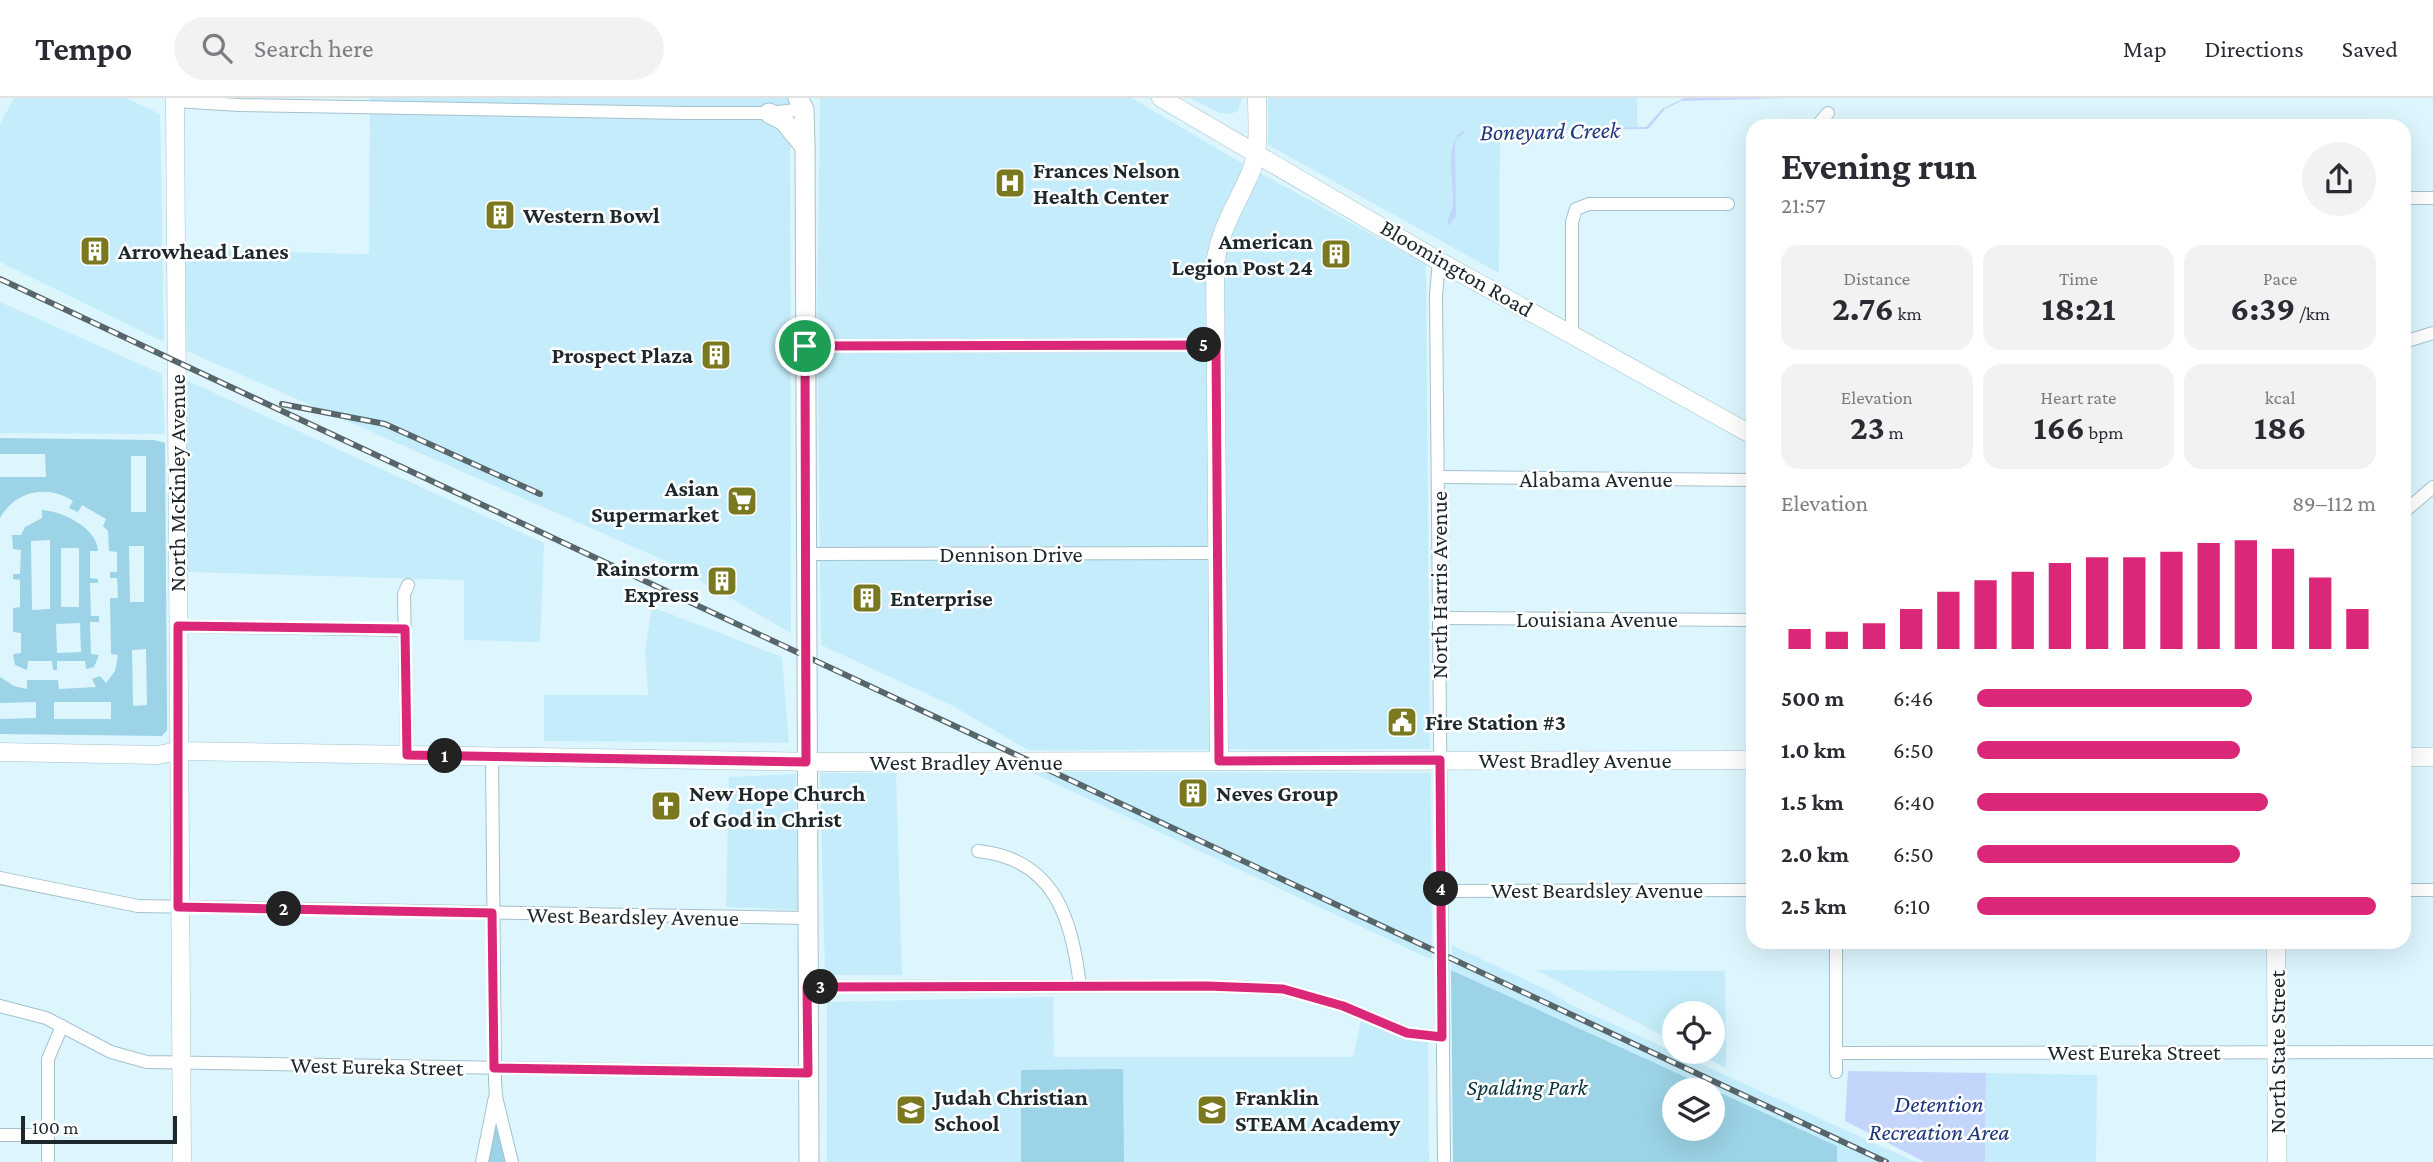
<!DOCTYPE html>
<meta charset="utf-8">
<style>
:root{--surface:#fff;--page:#f2f2f3;--text:#2b2b33;--muted:#7c7c81;--line:#e1e1e2;--accent:#db2777}
body{margin:0;font-family:"Crimson Pro",serif;background:var(--page);color:var(--text);height:100vh;display:flex;flex-direction:column;font-size:26px;white-space:nowrap}
*{box-sizing:border-box;margin:0}
p{font-size:23px;color:var(--muted)}
.icon{flex:none;width:38px;height:38px;fill:none;stroke:currentColor;stroke-width:2;stroke-linecap:round;stroke-linejoin:round}
.map{position:relative;flex:1;overflow:hidden}
.panel{position:absolute;left:1746px;top:21px;width:665px;height:830px;display:flex;flex-direction:column;background:var(--surface);border-radius:21px;box-shadow:0 7px 28px #0002}
.panel>*{flex:none}
.controls{position:absolute;left:1662px;top:903px;display:grid;gap:14px}
.controls a{display:grid;place-items:center;width:63px;height:63px;border-radius:50%;background:var(--surface);box-shadow:0 7px 28px #0002;font-size:35px}
.scale{position:absolute;left:21px;bottom:18px;width:156px;box-sizing:border-box;padding-left:7px;border:4px solid #1c282c;border-top:0;font-size:19px;line-height:24px;white-space:nowrap;color:#1c282c;-webkit-text-stroke:5px #fefefe;paint-order:stroke}
.pin{position:absolute;display:grid;place-items:center;width:60px;height:60px;color:#fff;margin:-30px;border:4px solid #fff;border-radius:50%;box-shadow:0 2px 7px #0007}
.km{position:absolute;width:35px;height:35px;margin:-18px;border-radius:50%;background:#222;color:#fff;font-size:19px;line-height:35px;text-align:center}
.round{display:grid;place-items:center;flex:none;width:74px;height:74px;border-radius:37px;background:var(--page)}
.overview{display:flex;align-items:center;justify-content:space-between;height:119px;padding:0 35px}
h1{font-size:38px;font-weight:700;line-height:52px}
.stats{display:grid;grid-template-columns:repeat(3,1fr);gap:10px;height:119px;padding:7px 35px}
.stats div{display:grid;align-content:center;border-radius:18px;background:var(--page);text-align:center}
.stats b{font-size:35px;font-weight:700}
.stats small{font-size:19px;font-weight:400}
.stats p{font-size:19px}
.chart{height:196px;padding:14px 35px}
.chart p{display:flex;justify-content:space-between}
.chart svg{width:100%;height:126px;margin-top:7px;stroke:var(--accent);stroke-width:6}
ul{padding:0 35px;list-style:none;font-size:23px}
li{display:grid;grid-template-columns:112px 84px 1fr;align-items:center;height:52px}
li i{height:18px;border-radius:9px;background:var(--accent)}
header{display:flex;align-items:center;gap:42px;box-sizing:border-box;height:98px;padding:0 35px;background:var(--surface);border-bottom:2px solid var(--line)}
header strong{font-size:33px}
nav{display:flex;gap:38px;margin-inline-start:auto;font-size:24px}
.search{width:490px;height:63px;background:var(--page);display:flex;align-items:center;gap:18px;box-sizing:border-box;padding:0 24px;border-radius:38px;color:var(--muted);font-size:26px}
.map>svg:first-child{display:block}
.built{fill:#c5ecfa}
.green{fill:#9cd3e6;fill-rule:evenodd}
.water{fill:#c4d5fb}
.lines{fill:none;stroke-linecap:round;stroke-linejoin:round}
.street-casing{stroke:#a4c1cc;stroke-width:14}
.secondary-casing{stroke:#a4c1cc;stroke-width:19}
.primary-casing{stroke:#a4c1cc;stroke-width:21}
.street{stroke:#fff;stroke-width:12}
.secondary{stroke:#fff;stroke-width:18}
.primary{stroke:#fff;stroke-width:19}
.rail-casing{stroke:#56666b;stroke-width:6}
.rail{stroke:#fefefe;stroke-width:3.5;stroke-dasharray:10;stroke-linecap:butt}
.route-casing{stroke:#fff;stroke-width:14}
.route{stroke:#db2777;stroke-width:9}
.labels{text-anchor:middle;stroke-width:5;stroke-linejoin:round;paint-order:stroke}
.poi-label{font-size:23px;font-weight:bold;fill:#1c282c;stroke:#fefefe;text-anchor:start}
.street-label{font-size:23px;fill:#1c282c;stroke:#fefefe}
.park-label{font-size:23px;font-style:italic;fill:#08333e;stroke:#fefefe}
.water-label{font-size:24px;font-style:italic;fill:#1e367c;stroke:#fefefe}
</style>
<header>
<strong>Tempo</strong>
<div class="search"><svg class="icon" aria-label="search" viewBox="0 0 24 24"><circle cx="10" cy="10" r="6"/><path d="M15 15l6 6"/></svg>Search here</div>
<nav><a>Map</a><a>Directions</a><a>Saved</a></nav>
</header>
<div class="map">
<svg width="2433" height="1064" viewBox="0 0 2433 1064">
<rect width="100%" height="100%" fill="#ddf6fe"/>
<g class="built">
<path d="M14,0h112l34,16 4,228 -164,-80v-138z"/>
<path d="M370,0h420l1,535 -125,-72 -479,-210 -3,-101 185,4z"/>
<path d="M820,0h312l106,63 188,103 4,485 -402,1 -75,-44 -132,-61 -4,-334z"/>
<path d="M1190,0h52l-4,13 -8,3 -10,-1z"/>
<path d="M1268,0h369v31h-137l-1,144 -231,-128z"/>
<path d="M0,204l162,72 3,60 -165,-1z"/>
<path d="M186,282l358,163 -4,99 -76,-2v-60l-277,-8z"/>
<path d="M652,509l130,50 7,86 -245,-2v-46h104l-3,-46z"/>
<path d="M1031,674l400,1 1,187 -4,-2z"/>
<path d="M820,675h76l6,202h-77z"/>
<path d="M796,676l2,136 -72,-3 3,-130z"/>
<path d="M1452,847l97,46 22,14 345,157h-79v-16l-386,-176z"/>
<path d="M1536,872l189,1 1,97 -31,-16h18v-39h-38v29z"/>
<path d="M1053,899l1,60h299l8,-36 67,18 1,123h-602v-160z"/>
<path d="M1986,975l111,2 -1,87h-111z"/>
</g>
<g class="green">
<path d="M0,340l154,2 11,3 2,272v15l-5,6 -162,-2v-15l36,-1v-16l-36,1v-26l14,9 13,3v-9h31l1,9 37,-2 -4,-8 8,-3 6,7 9,-12 3,-16 -7,-1 -1,-56h8l-1,-20h-7v-6h7v-20l-8,-1 -1,-20 -5,-5 3,-7 -24,-14 -4,7 -9,-4 4,-7c-26,-17 -58,-10 -73,17v-41h46l-1,-23h-45zM131,358h15v56h-15zM129,448h15v56h-14zM146,551l1,56 -14,1 -1,-56zM54,604h57v17h-57z"/>
<path d="M42,412c21,1 56,19 56,41h-8v27l8,1v4h-8l1,33h8v6h-9l1,32 8,1 -5,12 -8,2 -1,-8h-28v9h-4l-1,-9h-24l-1,9 -12,-5 -2,-11 8,-1v-20l-8,-1v-24l7,-1v-27l-7,-1v-5h7l1,-24 -8,-1 -1,-14h9l4,-8 17,-9zM50,442v69l-18,1 -1,-69zM61,450h18v59h-18zM80,525l1,29 -24,1 -1,-29z"/>
<path d="M1451,872l386,176v16h-384zM1713,992v39h-38v-39z"/>
<path d="M1123,971l1,93h-103v-92z"/>
<path d="M498,1029l9,35h-21l8,-34z"/>
</g>
<g class="water">
<path d="M1684,0h103l-106,3 -16,8 -17,20 -182,2 -11,10 1,75 -8,10c-1,-10 6,-16 5,-26 0,-19 -8,-57 9,-69l184,-4 16,-18z"/>
<path d="M1848,973l138,2 -1,89h-60l-80,-41z"/>
</g>
<g class="lines">
<g class="street-casing">
<g id="street">
<path d="M175,3l64,4 446,8h84l35,-4"/>
<path d="M1817,28l11,-13"/>
<path d="M2404,100h29"/>
<path d="M1439,163l-3,34 8,867"/>
<path d="M1572,235v-111l4,-13 13,-5h139"/>
<path d="M2404,244l29,-9"/>
<path d="M805,248l411,-1"/>
<path d="M1438,379l316,3"/>
<path d="M2404,414l29,-25"/>
<path d="M805,456l412,-1"/>
<path d="M1440,520l314,2"/>
<path d="M178,528l227,4"/>
<path d="M407,657l-3,-161 4,-9"/>
<path d="M492,658l3,324 1,17 16,65"/>
<path d="M978,753c77,8 94,68 102,135"/>
<path d="M0,780l138,28 669,12"/>
<path d="M2404,792h29"/>
<path d="M1441,793l313,-1"/>
<path d="M1836,844v130"/>
<path d="M807,889l400,-1 76,3 60,17 64,27 35,4"/>
<path d="M0,908l46,12 65,34 36,10 661,11"/>
<path d="M1836,955l597,-1"/>
<path d="M0,1037h48"/>
<path d="M48,1064v-103l14,-33"/>
<path d="M482,1064l13,-65"/>
</g>
</g>
<g class="secondary-casing">
<g id="secondary">
<path d="M175,0l7,1064"/>
<path d="M1161,0l278,163 315,175"/>
<path d="M0,654l158,3 20,-4 649,11 927,-2"/>
<path d="M2404,659h29"/>
<path d="M1219,663l-4,-496c4,-37 24,-63 37,-96 8,-23 5,-48 5,-71"/>
<path d="M2276,844l1,220"/>
</g>
</g>
<g class="primary-casing">
<g id="primary">
<path d="M798,0l6,11 1,38 4,1015"/>
<path d="M769,15l15,8 21,26"/>
</g>
</g>
<use href="#street" class="street"/>
<use href="#secondary" class="secondary"/>
<use href="#primary" class="primary"/>
<g class="rail-casing">
<g id="rail">
<path d="M0,181l1886,883"/>
<path d="M282,306l103,20 155,70"/>
</g>
</g>
<use href="#rail" class="rail"/>
</g>
<g class="lines">
<g class="route-casing">
<path id="route" d="M1216,247l3,416 221,-1 2,277 -35,-4 -64,-27 -60,-17 -76,-3 -400,1 1,86 -314,-5 -2,-155 -314,-6v-281l227,3 2,126 399,7 -1,-416z"/>
</g>
<use href="#route" class="route"/>
</g>
<defs>
<g id="hospital-square" transform="scale(1.575)"><rect x="-9" y="-9" width="18" height="18" rx="4" fill="#7a7920" stroke="#fefefe"/><path d="M-5-5h3v3.5h4V-5h3V5h-3V1.5h-4V5h-3Z" fill="#fff"/></g>
<g id="building-square" transform="scale(1.575)"><rect x="-9" y="-9" width="18" height="18" rx="4" fill="#7a7920" stroke="#fefefe"/><path d="M-4-6H4V6H1V3H-1V6H-4ZM-2.5-4.3h1.7v1.8h-1.7ZM.8-4.3h1.7v1.8H.8ZM-2.5-1h1.7V.8h-1.7ZM.8-1h1.7V.8H.8Z" fill="#fff"/></g>
<g id="supermarket-square" transform="scale(1.575)"><rect x="-9" y="-9" width="18" height="18" rx="4" fill="#7a7920" stroke="#fefefe"/><path d="M-6-5.5h2.5l.6 2H6L4.5 2H-2.5L-4.4-4H-6ZM-1.5 3.2a1.3 1.3 0 1 0 .1 0ZM3 3.2a1.3 1.3 0 1 0 .1 0Z" fill="#fff"/></g>
<g id="civic-square" transform="scale(1.575)"><rect x="-9" y="-9" width="18" height="18" rx="4" fill="#7a7920" stroke="#fefefe"/><path d="M-.6-6.5H3V-4.5H.6V-3L4-1V1h2V6H-6V1h2V-1L-.6-3ZM-1.2 2.5V6h2.4V2.5Z" fill="#fff"/></g>
<g id="church-square" transform="scale(1.575)"><rect x="-9" y="-9" width="18" height="18" rx="4" fill="#7a7920" stroke="#fefefe"/><path d="M-1.2-6h2.4v3.5h3.3v2.4h-3.3V6h-2.4V-.1h-3.3v-2.4h3.3Z" fill="#fff"/></g>
<g id="school-square" transform="scale(1.575)"><rect x="-9" y="-9" width="18" height="18" rx="4" fill="#7a7920" stroke="#fefefe"/><path d="M0-5L7-2L0 1L-7-2ZM-4 1L0 2.5L4 1V4Q0 6-4 4Z" fill="#fff"/></g>
</defs>
<g fill-rule="evenodd">
<use href="#hospital-square" x="1010" y="85"/>
<use href="#building-square" x="500" y="117"/>
<use href="#building-square" x="95" y="153"/>
<use href="#building-square" x="1336" y="156"/>
<use href="#building-square" x="716" y="257"/>
<use href="#supermarket-square" x="742" y="403"/>
<use href="#building-square" x="722" y="483"/>
<use href="#building-square" x="867" y="500"/>
<use href="#civic-square" x="1402" y="624"/>
<use href="#building-square" x="1193" y="695"/>
<use href="#church-square" x="666" y="708"/>
<use href="#school-square" x="911" y="1012"/>
<use href="#school-square" x="1212" y="1012"/>
</g>
<g class="labels">
<g class="poi-label">
<text x="1033" y="80">Frances Nelson<tspan x="1033" dy="26">Health Center</tspan></text>
<text x="523" y="125">Western Bowl</text>
<text x="1313" y="151" text-anchor="end">American<tspan x="1313" dy="26">Legion Post 24</tspan></text>
<text x="118" y="161">Arrowhead Lanes</text>
<text x="693" y="265" text-anchor="end">Prospect Plaza</text>
<text x="719" y="398" text-anchor="end">Asian<tspan x="719" dy="26">Supermarket</tspan></text>
<text x="699" y="478" text-anchor="end">Rainstorm<tspan x="699" dy="26">Express</tspan></text>
<text x="890" y="508">Enterprise</text>
<text x="1425" y="632">Fire Station #3</text>
<text x="689" y="703">New Hope Church<tspan x="689" dy="26">of God in Christ</tspan></text>
<text x="1216" y="703">Neves Group</text>
<text x="934" y="1007">Judah Christian<tspan x="934" dy="26">School</tspan></text>
<text x="1235" y="1007">Franklin<tspan x="1235" dy="26">STEAM Academy</tspan></text>
</g>
<g class="street-label">
<text transform="translate(1457 170) rotate(30)" y="8">Bloomington Road</text>
<text x="1596" y="389">Alabama Avenue</text>
<text transform="translate(177 385) rotate(-90)" y="8">North McKinley Avenue</text>
<text x="1011" y="464">Dennison Drive</text>
<text transform="translate(1439 487) rotate(-90)" y="8">North Harris Avenue</text>
<text x="1597" y="529">Louisiana Avenue</text>
<text x="1575" y="670">West Bradley Avenue</text>
<text x="966" y="672">West Bradley Avenue</text>
<text x="1597" y="800">West Beardsley Avenue</text>
<text transform="translate(633 818) rotate(1)" y="8">West Beardsley Avenue</text>
<text x="2134" y="962">West Eureka Street</text>
<text transform="translate(2277 954) rotate(-90)" y="8">North State Street</text>
<text transform="translate(377 968) rotate(1)" y="8">West Eureka Street</text>
</g>
<g class="park-label">
<text x="1527" y="997">Spalding Park</text>
</g>
<g class="water-label">
<text transform="translate(1550 33) rotate(-1)" y="8">Boneyard Creek</text>
<text x="1939" y="1014">Detention<tspan x="1939" dy="28">Recreation Area</tspan></text>
</g>
</g>
</svg>
<div class="controls">
<a><svg class="icon" aria-label="locate" viewBox="0 0 24 24"><circle cx="12" cy="12" r="6"/><path d="M12 2v4M12 18v4M2 12h4M18 12h4"/></svg></a>
<a><svg class="icon" aria-label="layers" viewBox="0 0 24 24"><path d="M12 4l9 5-9 5-9-5zM3 14l9 5 9-5"/></svg></a>
</div>
<div class="scale">100 m</div>
<div class="pin" style="left:805px;top:248px;background:#1e9e55"><svg class="icon" aria-label="arrive" viewBox="0 0 24 24"><path d="M6 21V4h12l-3 4 3 4H6"/></svg></div>
<b class="km" style="left:445px;top:658px">1</b>
<b class="km" style="left:284px;top:811px">2</b>
<b class="km" style="left:821px;top:889px">3</b>
<b class="km" style="left:1441px;top:791px">4</b>
<b class="km" style="left:1204px;top:247px">5</b>
<section class="panel">
<div class="overview"><div><h1>Evening run</h1><p>21:57</p></div><a class="round"><svg class="icon" aria-label="share" viewBox="0 0 24 24"><path d="M12 15V3M7 8l5-5 5 5M5 13v7h14v-7"/></svg></a></div>
<div class="stats">
<div><p>Distance</p><b>2.76<small> km</small></b></div>
<div><p>Time</p><b>18:21</b></div>
<div><p>Pace</p><b>6:39<small> /km</small></b></div>
</div>
<div class="stats">
<div><p>Elevation</p><b>23<small> m</small></b></div>
<div><p>Heart rate</p><b>166<small> bpm</small></b></div>
<div><p>kcal</p><b>186</b></div>
</div>
<div class="chart"><p><span>Elevation</span>89–112 m</p>
<svg viewBox="0 0 160 44" preserveAspectRatio="none"><path d="M5 44V37M15 44V38M25 44V35M35 44V30M45 44V24M55 44V20M65 44V17M75 44V14M85 44V12M95 44V12M105 44V10M115 44V7M125 44V6M135 44V9M145 44V19M155 44V30"/></svg>
</div>
<ul>
<li><b>500 m</b>6:46<i style="width:69%"></i></li>
<li><b>1.0 km</b>6:50<i style="width:66%"></i></li>
<li><b>1.5 km</b>6:40<i style="width:73%"></i></li>
<li><b>2.0 km</b>6:50<i style="width:66%"></i></li>
<li><b>2.5 km</b>6:10<i style="width:100%"></i></li>
</ul>
</section>
</div>
